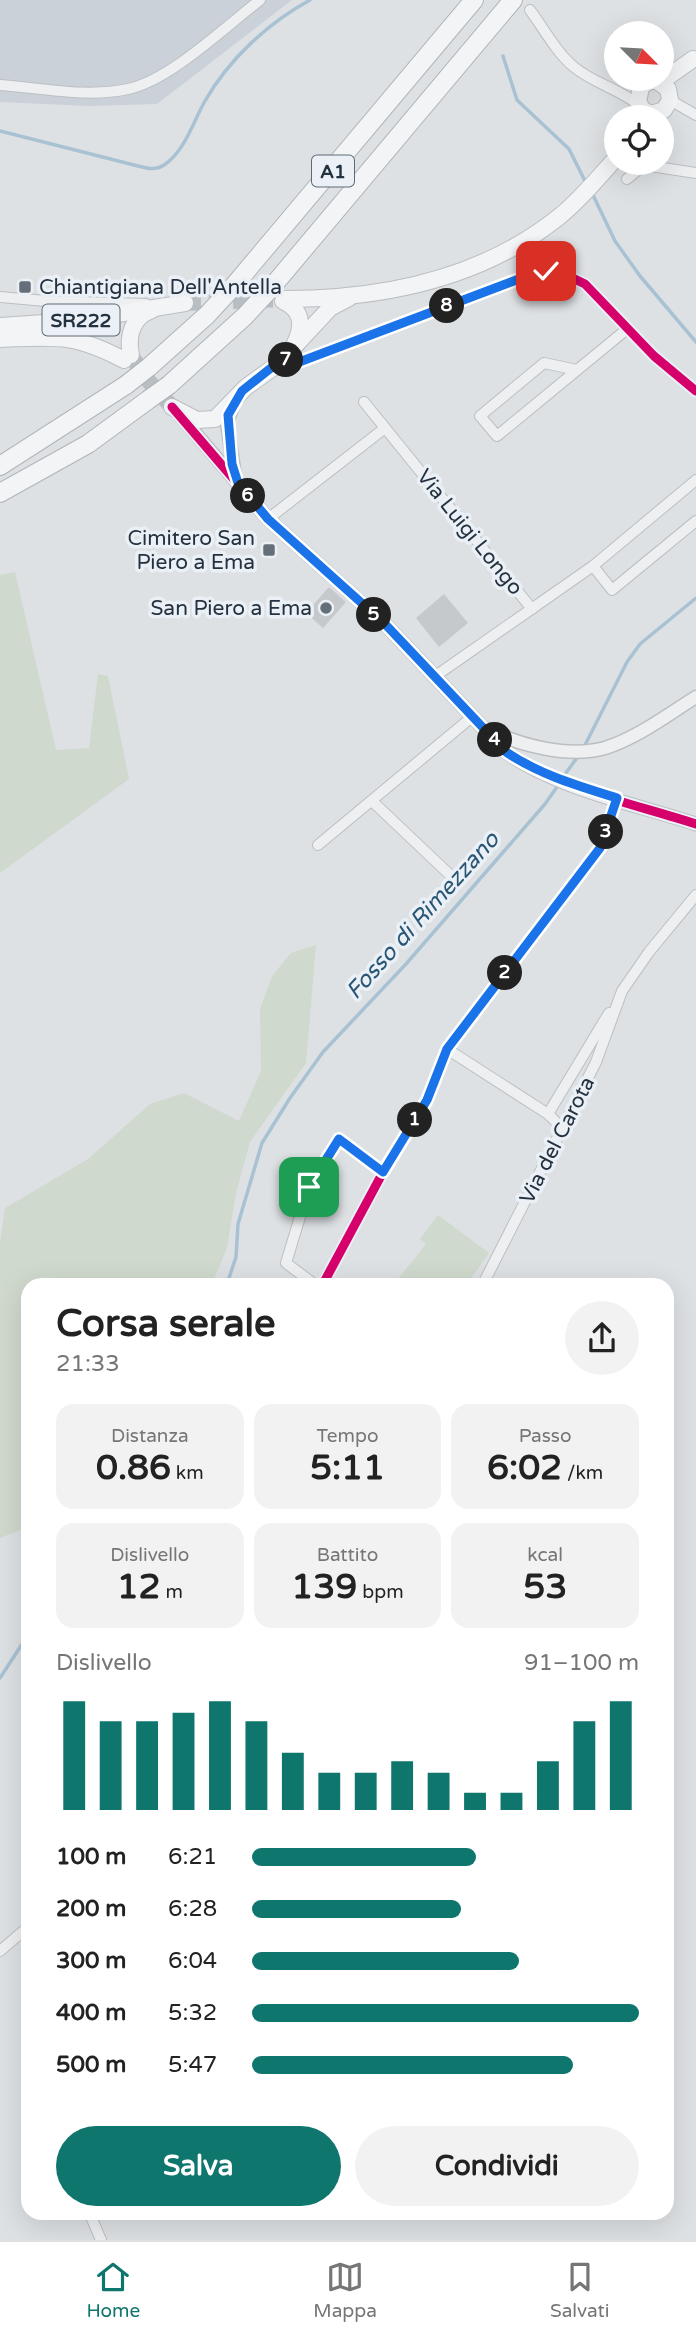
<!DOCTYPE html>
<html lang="it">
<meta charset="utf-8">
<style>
:root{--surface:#fff;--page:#f2f2f2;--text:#222;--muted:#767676;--line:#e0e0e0;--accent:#0f766e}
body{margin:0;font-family:"Varela Round",sans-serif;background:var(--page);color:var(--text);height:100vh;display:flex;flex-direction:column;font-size:26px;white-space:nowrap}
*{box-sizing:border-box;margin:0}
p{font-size:23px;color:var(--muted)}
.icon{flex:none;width:38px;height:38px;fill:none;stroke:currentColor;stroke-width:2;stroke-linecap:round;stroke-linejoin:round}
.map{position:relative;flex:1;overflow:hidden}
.panel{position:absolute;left:21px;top:1278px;width:653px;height:942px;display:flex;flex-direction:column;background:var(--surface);border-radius:21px;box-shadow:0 7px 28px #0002}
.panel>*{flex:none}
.needle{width:46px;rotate:114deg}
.controls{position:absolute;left:604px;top:21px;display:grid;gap:14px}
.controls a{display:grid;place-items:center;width:70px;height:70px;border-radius:50%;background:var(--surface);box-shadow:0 7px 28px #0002;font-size:35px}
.pin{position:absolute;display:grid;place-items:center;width:60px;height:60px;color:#fff;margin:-30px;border-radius:14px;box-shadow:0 4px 10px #0006}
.km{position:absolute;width:35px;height:35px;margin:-18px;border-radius:50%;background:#222;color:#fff;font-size:19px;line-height:35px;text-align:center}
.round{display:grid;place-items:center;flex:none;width:74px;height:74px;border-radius:37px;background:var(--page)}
.summary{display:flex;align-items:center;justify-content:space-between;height:119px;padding:0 35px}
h1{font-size:38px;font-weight:800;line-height:52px}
.figures{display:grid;grid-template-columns:repeat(3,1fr);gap:10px;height:119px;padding:7px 35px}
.figures div{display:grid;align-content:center;border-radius:18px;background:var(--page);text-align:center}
.figures b{font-size:35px;font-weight:800}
.figures small{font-size:19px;font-weight:400}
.figures p{font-size:19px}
.chart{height:196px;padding:14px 35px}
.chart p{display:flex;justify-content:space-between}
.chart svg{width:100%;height:126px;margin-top:7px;stroke:var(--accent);stroke-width:6}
.action{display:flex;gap:14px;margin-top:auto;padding:14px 35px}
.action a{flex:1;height:80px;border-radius:42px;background:var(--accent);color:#fff;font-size:28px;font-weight:800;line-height:80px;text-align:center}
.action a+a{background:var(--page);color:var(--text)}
ul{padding:0 35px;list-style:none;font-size:23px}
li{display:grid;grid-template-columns:112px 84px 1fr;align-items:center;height:52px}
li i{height:18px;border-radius:9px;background:var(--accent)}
.tab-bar{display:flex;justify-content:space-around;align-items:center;height:98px;border-top:2px solid var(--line);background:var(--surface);font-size:19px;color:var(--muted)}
.tab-bar a{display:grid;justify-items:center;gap:4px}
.tab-bar .selected{color:var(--accent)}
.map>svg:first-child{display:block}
.built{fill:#cbd1d8}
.green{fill:#d0d9cd}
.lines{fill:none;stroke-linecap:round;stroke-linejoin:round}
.stream{stroke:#a8c2d3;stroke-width:3.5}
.building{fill:#c6c9cc}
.primary-tunnel{stroke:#b9bec3;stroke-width:16;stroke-dasharray:16 8;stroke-linecap:butt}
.minor-casing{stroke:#bcbfc2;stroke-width:12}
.tertiary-casing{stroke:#bcbfc2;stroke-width:15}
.primary-casing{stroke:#babec2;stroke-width:18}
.motorway-casing{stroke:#b0b4b9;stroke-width:20}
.minor{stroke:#edeff1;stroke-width:10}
.tertiary{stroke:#edeff1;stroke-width:12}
.primary{stroke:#f2f4f5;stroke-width:16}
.motorway{stroke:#f2f4f5;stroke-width:18}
.motorway-bridge-casing{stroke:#b0b4b9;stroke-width:20;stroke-linecap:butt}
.motorway-bridge{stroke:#f2f4f5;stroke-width:18}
.cycleway-casing{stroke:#eaf0f5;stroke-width:13}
.cycleway{stroke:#d6006c;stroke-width:9}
.route-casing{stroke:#fff;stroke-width:14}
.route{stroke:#1a73e8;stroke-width:9}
.poi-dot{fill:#656f79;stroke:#eaf0f5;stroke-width:2.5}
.labels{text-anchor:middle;stroke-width:7;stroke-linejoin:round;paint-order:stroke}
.shield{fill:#eaf0f5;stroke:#5f6a76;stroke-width:2}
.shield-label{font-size:19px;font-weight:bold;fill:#24313f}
.poi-label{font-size:21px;fill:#24313f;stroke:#eaf0f5;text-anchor:end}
.street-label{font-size:21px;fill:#24313f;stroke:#eaf0f5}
.water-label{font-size:23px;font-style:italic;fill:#2a5676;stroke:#eaf0f5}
</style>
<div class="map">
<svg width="696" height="2240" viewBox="0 0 696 2240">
<rect width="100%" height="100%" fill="#dee1e4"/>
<path class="built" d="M0,0h292l-135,104 -68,2 -89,-4z"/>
<g class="green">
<path d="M15,572l41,178 33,-2 9,-74 10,2 21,103 -129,94v-298z"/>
<path d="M316,945l-10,118 -56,79 -14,51 -9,55 -15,36h-184v243l-28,11v-295l5,-35 83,-49 62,-55 34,-11 55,28 22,-50 -1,-62 12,-33 19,-23z"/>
<path d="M438,1215l51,38 -17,24 7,5 -2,2h-83l32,-40 -6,-5z"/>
</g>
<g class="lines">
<g class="stream">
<path d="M503,56l14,44 52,49 17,34"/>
<path d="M0,131l138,35c9,2 17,5 26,-1 21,-14 29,-43 41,-64 24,-42 63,-78 105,-101"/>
<path d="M592,193l23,48 25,35 56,66"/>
<path d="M583,749l44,-87 13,-18 56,-46"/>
<path d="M563,777l16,-22"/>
<path d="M227,1284l9,-27 2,-33 24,-81 28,-45 33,-46 83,-88 139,-160 14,-20"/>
<path d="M0,1678l28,-43"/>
</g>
</g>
<g class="building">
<path d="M329,587l17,15 -23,26 -17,-15z"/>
<path d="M444,594l24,29 -29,24 -23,-29z"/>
</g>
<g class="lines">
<g class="primary-tunnel">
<path d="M185,303l99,-4"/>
<path d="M131,355l14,22 27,30"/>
</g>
<g class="minor-casing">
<g id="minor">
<path d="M530,10c14,19 26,42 44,57 19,16 46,22 66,39"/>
<path d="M0,85c42,3 86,13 128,4 42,-9 97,-62 132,-89"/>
<path d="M670,100l26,15"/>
<path d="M627,179l17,-14 52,8"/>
<path d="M0,297l46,4 100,3"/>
<path d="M286,356l1,6 7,2 238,-90 30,-1 23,11 69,72 42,35"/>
<path d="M577,370l-33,-7 -64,53 17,20 130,-107"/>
<path d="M364,402l168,207"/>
<path d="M696,480l-103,86 19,24 84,-69"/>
<path d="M268,519l117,-91"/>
<path d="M434,677l159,-111"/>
<path d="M372,801l77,73"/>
<path d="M318,845l154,-128"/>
<path d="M447,1049l101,65 14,14"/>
<path d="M548,1114l61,-101"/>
<path d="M314,1284l-28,-21 23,-76 30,-48 44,33"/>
<path d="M323,1284l60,-112 44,-72 20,-51 153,-201 17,-50"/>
<path d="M483,1284l113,-222 26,-71 27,-39 47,-57"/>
<path d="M0,1951l28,-24"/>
<path d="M89,2212l12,28"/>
</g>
</g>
<g class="tertiary-casing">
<g id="tertiary">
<path d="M234,402l-7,21 8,53"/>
<path d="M179,414l89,105 117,105 121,128c52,37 129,52 190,72"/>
<path d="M488,729c32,17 81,29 117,19 32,-10 62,-33 91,-51"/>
</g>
</g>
<g class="primary-casing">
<g id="primary">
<path d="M657,81l11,8 2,11 -6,10 -13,4 -8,-4 -5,-8 3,-15 7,-5 21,-6 24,-17"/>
<path d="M284,299c99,0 198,-20 276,-83 21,-17 38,-38 56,-58"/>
<path d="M283,301c19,9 21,24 12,42"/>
<path d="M0,326l74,-5 111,-18"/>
<path d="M0,339c55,-2 73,-6 124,21"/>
<path d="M131,355c-4,-19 1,-38 21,-45"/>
<path d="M172,407l25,13 18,-1 31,-32 31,-22 53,-57 19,-10"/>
</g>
</g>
<g class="motorway-casing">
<g id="motorway">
<path d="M232,288l242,-288"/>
<path d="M271,288l242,-288"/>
<path d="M149,367l58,-52"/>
<path d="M169,385l76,-69"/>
<path d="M0,466l126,-81"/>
<path d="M0,493l88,-49 60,-44"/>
</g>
</g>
<use href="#minor" class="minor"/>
<use href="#tertiary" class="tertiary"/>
<use href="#primary" class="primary"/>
<use href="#motorway" class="motorway"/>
<g class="motorway-bridge-casing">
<g id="motorway-bridge">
<path d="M207,315l25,-27"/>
<path d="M245,316l26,-28"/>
<path d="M126,385l23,-18"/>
<path d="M148,400l21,-15"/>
</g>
</g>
<use href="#motorway-bridge" class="motorway-bridge"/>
<g class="cycleway-casing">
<g id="cycleway">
<path d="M286,356l1,6 7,2 238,-90 30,-1 23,11 69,72 42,35"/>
<path d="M172,407l96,112 117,105 121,128c52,37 129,52 190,72"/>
<path d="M323,1284l60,-112 44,-72 20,-51 153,-201 17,-50"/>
</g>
</g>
<use href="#cycleway" class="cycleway"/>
</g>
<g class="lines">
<g class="route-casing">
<path id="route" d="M309,1187l30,-48 44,33 44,-72 20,-51 153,-201 17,-50c-38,-12 -77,-23 -111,-46l-121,-128 -117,-105 -30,-36 -6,-19 -4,-49 14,-24 44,-35 1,6 7,2 238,-90 14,-3"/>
</g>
<use href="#route" class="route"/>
</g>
<g class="poi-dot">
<rect x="18" y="280" width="14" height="14" rx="3.5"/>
<rect x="262" y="543" width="14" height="14" rx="3.5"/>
<circle cx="326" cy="608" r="7"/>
</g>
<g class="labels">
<g class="shield">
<rect x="312" y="155.5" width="42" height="31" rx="5"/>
<rect x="42.5" y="304.5" width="77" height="31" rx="5"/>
</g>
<g class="shield-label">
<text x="333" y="178">A1</text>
<text x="81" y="327">SR222</text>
</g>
<g class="poi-label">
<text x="39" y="294" text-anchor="start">Chiantigiana Dell'Antella</text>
<text x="255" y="545">Cimitero San<tspan x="255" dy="24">Piero a Ema</tspan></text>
<text x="312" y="615">San Piero a Ema</text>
</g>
<g class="street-label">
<text transform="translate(470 532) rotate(51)" y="7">Via Luigi Longo</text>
<text transform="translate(557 1140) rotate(-63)" y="7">Via del Carota</text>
</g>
<g class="water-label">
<text transform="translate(422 915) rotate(-48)" y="8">Fosso di Rimezzano</text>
</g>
</g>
</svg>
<div class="controls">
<a><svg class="needle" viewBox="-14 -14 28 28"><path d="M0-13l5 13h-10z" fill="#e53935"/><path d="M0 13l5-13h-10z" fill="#767676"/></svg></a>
<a><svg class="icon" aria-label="locate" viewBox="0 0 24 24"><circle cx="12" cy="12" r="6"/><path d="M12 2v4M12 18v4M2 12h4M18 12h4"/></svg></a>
</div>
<div class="pin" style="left:309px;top:1187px;background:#1e9e55"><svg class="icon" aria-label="arrive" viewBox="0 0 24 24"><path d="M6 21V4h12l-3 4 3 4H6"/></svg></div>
<div class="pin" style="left:546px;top:271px;background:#d93025"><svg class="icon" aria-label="check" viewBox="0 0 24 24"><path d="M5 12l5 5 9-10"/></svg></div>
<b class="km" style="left:415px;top:1120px">1</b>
<b class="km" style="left:505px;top:973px">2</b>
<b class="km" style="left:606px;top:832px">3</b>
<b class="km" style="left:495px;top:740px">4</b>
<b class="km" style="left:374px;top:615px">5</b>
<b class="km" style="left:248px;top:496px">6</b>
<b class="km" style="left:286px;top:360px">7</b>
<b class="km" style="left:447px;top:306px">8</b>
<section class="panel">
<div class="summary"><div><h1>Corsa serale</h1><p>21:33</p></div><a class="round"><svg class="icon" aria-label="share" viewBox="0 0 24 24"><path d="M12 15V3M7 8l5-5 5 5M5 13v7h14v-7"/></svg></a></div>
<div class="figures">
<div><p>Distanza</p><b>0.86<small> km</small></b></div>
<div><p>Tempo</p><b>5:11</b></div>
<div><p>Passo</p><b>6:02<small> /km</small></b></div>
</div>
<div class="figures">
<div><p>Dislivello</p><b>12<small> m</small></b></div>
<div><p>Battito</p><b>139<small> bpm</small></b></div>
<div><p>kcal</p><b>53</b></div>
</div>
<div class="chart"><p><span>Dislivello</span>91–100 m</p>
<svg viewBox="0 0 160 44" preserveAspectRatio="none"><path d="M5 44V6M15 44V13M25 44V13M35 44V10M45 44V6M55 44V13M65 44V24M75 44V31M85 44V31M95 44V27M105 44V31M115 44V38M125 44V38M135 44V27M145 44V13M155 44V6"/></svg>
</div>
<ul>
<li><b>100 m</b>6:21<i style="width:58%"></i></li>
<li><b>200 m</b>6:28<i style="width:54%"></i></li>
<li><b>300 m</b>6:04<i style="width:69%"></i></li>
<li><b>400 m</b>5:32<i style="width:100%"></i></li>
<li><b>500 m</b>5:47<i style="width:83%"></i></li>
</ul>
<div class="action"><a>Salva</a><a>Condividi</a></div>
</section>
</div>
<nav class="tab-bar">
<a class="selected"><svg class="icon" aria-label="home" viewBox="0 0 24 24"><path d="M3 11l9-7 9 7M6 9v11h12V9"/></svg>Home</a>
<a><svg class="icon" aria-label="map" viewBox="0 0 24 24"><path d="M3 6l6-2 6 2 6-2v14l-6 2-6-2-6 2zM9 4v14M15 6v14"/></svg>Mappa</a>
<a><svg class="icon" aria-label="saved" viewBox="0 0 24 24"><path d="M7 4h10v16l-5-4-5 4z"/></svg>Salvati</a>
</nav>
